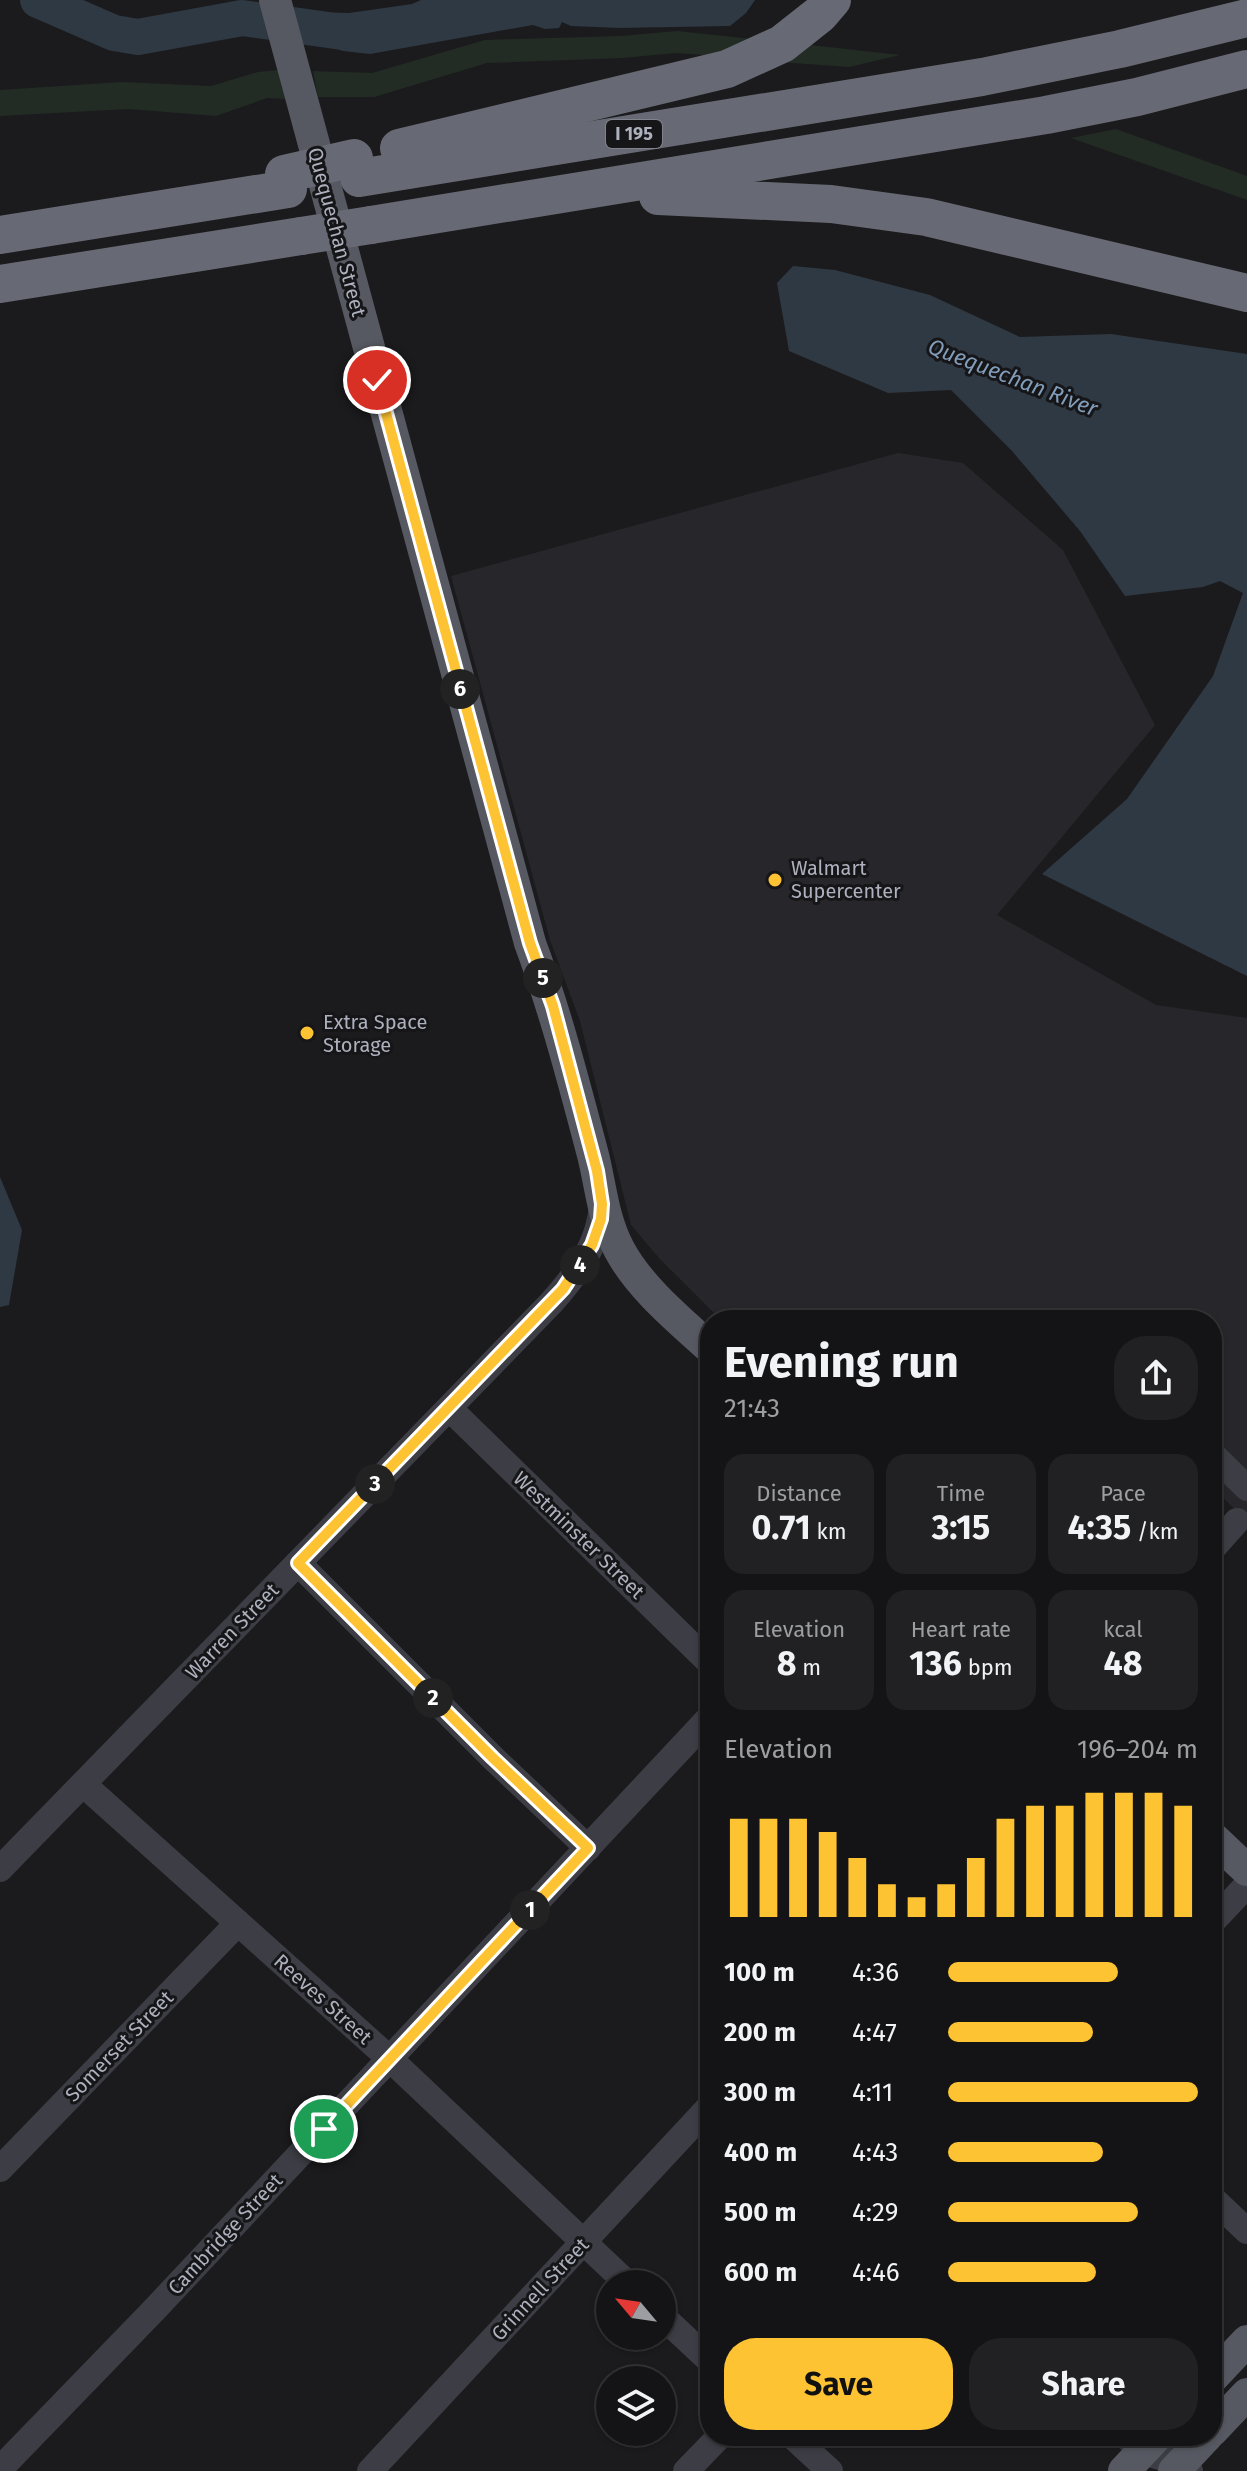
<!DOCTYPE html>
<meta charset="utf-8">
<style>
:root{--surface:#141416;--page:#212123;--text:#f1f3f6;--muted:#9d9ea1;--line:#333335;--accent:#fec332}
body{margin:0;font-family:"Fira Sans",sans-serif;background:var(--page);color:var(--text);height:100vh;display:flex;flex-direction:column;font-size:30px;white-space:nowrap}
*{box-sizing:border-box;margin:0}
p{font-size:26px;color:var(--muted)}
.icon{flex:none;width:44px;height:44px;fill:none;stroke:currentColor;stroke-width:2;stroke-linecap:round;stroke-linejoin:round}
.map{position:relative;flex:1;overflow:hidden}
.details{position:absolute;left:700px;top:1310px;width:522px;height:1136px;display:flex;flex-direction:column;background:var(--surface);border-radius:32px;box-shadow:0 2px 6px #0004,0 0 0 2px var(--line)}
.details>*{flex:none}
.needle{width:52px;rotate:299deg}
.fabs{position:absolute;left:596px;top:2270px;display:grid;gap:16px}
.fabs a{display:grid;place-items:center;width:80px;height:80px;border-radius:50%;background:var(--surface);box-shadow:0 2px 6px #0004,0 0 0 2px var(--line);font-size:40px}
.pin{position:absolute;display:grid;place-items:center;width:68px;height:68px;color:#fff;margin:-34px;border:4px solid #fff;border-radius:50%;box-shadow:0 2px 8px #0007}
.km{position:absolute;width:40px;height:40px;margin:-20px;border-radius:50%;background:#222;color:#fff;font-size:22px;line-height:40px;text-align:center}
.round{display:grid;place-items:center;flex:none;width:84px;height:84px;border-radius:32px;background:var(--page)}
.head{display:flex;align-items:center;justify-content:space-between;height:136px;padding:0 24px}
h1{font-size:44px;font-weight:700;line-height:60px}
.stats{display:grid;grid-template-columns:repeat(3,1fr);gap:12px;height:136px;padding:8px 24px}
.stats div{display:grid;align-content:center;border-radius:20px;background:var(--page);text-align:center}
.stats b{font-size:34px;font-weight:700}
.stats small{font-size:22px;font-weight:400}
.stats p{font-size:22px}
.chart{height:224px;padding:16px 24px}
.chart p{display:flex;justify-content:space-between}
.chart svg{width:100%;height:144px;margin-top:8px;stroke:var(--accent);stroke-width:6}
.button{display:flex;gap:16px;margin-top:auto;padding:16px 24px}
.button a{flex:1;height:92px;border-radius:32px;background:var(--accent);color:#111;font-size:32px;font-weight:700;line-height:92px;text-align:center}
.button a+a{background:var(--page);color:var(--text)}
ul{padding:0 24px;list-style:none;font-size:26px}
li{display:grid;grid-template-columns:128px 96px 1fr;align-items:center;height:60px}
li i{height:20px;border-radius:10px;background:var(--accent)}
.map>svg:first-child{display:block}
.built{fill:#27272b}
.green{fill:#222c24}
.water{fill:#2f3943}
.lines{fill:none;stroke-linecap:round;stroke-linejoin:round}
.river{stroke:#2f3943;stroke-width:36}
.minor{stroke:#3d3e45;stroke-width:26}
.major{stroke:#575962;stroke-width:32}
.highway{stroke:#676a74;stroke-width:38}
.highway-bridge{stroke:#676a74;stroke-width:38}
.route-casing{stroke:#fff;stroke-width:16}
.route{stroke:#fec332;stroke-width:10}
.poi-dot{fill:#fec332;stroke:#161619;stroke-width:3}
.labels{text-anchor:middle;stroke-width:6;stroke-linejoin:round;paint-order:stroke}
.shield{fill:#161619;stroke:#80828c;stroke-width:2}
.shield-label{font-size:18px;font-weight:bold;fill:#adb1bd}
.street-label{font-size:20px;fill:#adb1bd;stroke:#161619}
.poi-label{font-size:20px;fill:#adb1bd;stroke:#161619;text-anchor:start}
.water-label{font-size:22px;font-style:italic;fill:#829dba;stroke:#161619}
</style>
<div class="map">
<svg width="1247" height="2471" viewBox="0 0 1247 2471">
<rect width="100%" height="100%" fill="#1b1b1d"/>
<path class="built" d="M898,453l65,10 100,87 92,175 -158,190 159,90 91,13v503l-35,-34v-167h-491l-62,-62 -28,-33 -51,-204 -30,-81 -99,-364z"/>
<g class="green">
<path d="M677,31l103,11 -35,16 -69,-5 -54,5 -135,5 -113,34h-56l-5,-26 59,2 113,-33 136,-4z"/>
<path d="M801,44l99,11 -51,12 -84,-6z"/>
<path d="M280,70l5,29 -18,-1 -51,18 -88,-7 -128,7v-26l121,-8 90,4 47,-14z"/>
<path d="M1116,129l131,47v24l-176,-62z"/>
</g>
<g class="water">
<path d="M421,0h334l-9,13 -16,13 -111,2 -48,-2 -9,-4 -3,6 -14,1 -12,-4 -163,29 -27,-3 -25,-8 -3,-31 34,1 63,-9z"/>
<path d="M793,266l42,4 95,25 90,42 91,-3 136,20v622l-205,-102 85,-75 86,-123 30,-83 -23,-12 -17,6 -78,9 -45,-65 -68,-80 -61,-61 -63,3 -99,-42 -12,-68z"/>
<path d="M0,1177l22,53 -13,75 -9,2z"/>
</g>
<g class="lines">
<path class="river" d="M38,0l76,33 24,4 104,-19 122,17"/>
<g class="minor">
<path d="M449,1408l261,255"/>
<path d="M1212,1454l35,34"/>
<path d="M1212,1549l25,-28"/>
<path d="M298,1563l195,195 95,90"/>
<path d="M83,1784l307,275 238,225"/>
<path d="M0,1869l551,-566c26,-29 49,-60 51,-99"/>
<path d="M1212,1922l35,-37"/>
<path d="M0,2169l238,-246"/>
<path d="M1212,2198l35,33"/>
<path d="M662,2316l48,45"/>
<path d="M792,2436l38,35"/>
<path d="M1126,2436l16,16 39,11 9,8"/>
<path d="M0,2469l154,-159 556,-593"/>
<path d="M370,2471l340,-365"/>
<path d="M686,2471l34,-35"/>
</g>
<g class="major">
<path d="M275,0l255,943c26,70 44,140 63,212 8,32 10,64 26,94 20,38 59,70 91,99"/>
<path d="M1212,1837l35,33"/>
<path d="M1212,2378l35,-37"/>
<path d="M1212,2431l35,-37"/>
<path d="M1124,2471l33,-35"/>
<path d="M1174,2471l33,-35"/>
</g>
<g class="highway">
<path d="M399,148l328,-79 55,-25 38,-30 12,-14"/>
<path d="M359,178l623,-101 138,-28 127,-31"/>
<path d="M658,196l173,8 95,13 321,76"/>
<path d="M371,225l675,-110 91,-18 110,-28"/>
<path d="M0,235l288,-46"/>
<path d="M0,284l301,-48"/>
</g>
<g class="highway-bridge">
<path d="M284,174l70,-16"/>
<path d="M301,236l70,-11"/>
</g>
</g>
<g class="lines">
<g class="route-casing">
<path id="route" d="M324,2129l264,-281 -95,-90 -195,-195 265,-274 29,-44 9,-26 1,-15 -5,-33 -44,-165 -23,-63 -153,-563"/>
</g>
<use href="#route" class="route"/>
</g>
<g class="poi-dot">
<circle cx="775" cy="880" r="8"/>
<circle cx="307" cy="1033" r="8"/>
</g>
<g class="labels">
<rect class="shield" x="606" y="120" width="56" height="28" rx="6"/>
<g class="shield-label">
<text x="634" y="140">I 195</text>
</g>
<g class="street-label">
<text transform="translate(337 232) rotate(75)" y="7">Quequechan Street</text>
<text transform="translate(579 1535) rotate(44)" y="7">Westminster Street</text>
<text transform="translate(232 1631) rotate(-46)" y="7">Warren Street</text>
<text transform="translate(323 1999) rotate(42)" y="7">Reeves Street</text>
<text transform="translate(119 2046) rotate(-46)" y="7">Somerset Street</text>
<text transform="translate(225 2234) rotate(-47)" y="7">Cambridge Street</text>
<text transform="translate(540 2289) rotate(-47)" y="7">Grinnell Street</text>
</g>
<g class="poi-label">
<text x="791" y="875">Walmart<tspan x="791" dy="23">Supercenter</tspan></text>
<text x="323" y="1029">Extra Space<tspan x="323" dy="23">Storage</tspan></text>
</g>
<g class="water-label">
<text transform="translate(1013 377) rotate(21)" y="8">Quequechan River</text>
</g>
</g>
</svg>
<div class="fabs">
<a><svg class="needle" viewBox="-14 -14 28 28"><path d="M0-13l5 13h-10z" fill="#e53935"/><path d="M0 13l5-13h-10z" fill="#9d9ea1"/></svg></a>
<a><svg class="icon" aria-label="layers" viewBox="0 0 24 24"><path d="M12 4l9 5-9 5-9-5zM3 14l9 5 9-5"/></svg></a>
</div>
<div class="pin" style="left:324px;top:2129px;background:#1e9e55"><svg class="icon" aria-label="arrive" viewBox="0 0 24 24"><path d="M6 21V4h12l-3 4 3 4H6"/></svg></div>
<div class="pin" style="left:377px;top:380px;background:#d93025"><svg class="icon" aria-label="check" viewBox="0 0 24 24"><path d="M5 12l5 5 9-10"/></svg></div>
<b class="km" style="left:530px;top:1910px">1</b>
<b class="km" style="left:433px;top:1698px">2</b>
<b class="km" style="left:375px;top:1484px">3</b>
<b class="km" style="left:580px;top:1265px">4</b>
<b class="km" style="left:543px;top:978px">5</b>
<b class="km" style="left:460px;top:689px">6</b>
<section class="details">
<div class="head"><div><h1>Evening run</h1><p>21:43</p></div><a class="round"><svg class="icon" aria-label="share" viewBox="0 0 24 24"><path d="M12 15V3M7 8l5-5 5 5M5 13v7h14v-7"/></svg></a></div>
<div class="stats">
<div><p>Distance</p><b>0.71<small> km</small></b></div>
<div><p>Time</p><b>3:15</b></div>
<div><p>Pace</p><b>4:35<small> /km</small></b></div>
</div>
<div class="stats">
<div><p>Elevation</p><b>8<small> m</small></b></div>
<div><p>Heart rate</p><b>136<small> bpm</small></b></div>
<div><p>kcal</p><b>48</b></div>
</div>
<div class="chart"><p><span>Elevation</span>196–204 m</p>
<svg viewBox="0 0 160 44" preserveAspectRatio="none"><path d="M5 44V14M15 44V14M25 44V14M35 44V18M45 44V26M55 44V34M65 44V38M75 44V34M85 44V26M95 44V14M105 44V10M115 44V10M125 44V6M135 44V6M145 44V6M155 44V10"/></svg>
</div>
<ul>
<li><b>100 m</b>4:36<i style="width:68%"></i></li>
<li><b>200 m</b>4:47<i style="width:58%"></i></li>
<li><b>300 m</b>4:11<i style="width:100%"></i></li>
<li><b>400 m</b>4:43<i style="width:62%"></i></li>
<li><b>500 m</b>4:29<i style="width:76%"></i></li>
<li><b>600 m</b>4:46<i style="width:59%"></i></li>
</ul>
<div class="button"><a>Save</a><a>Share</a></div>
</section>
</div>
